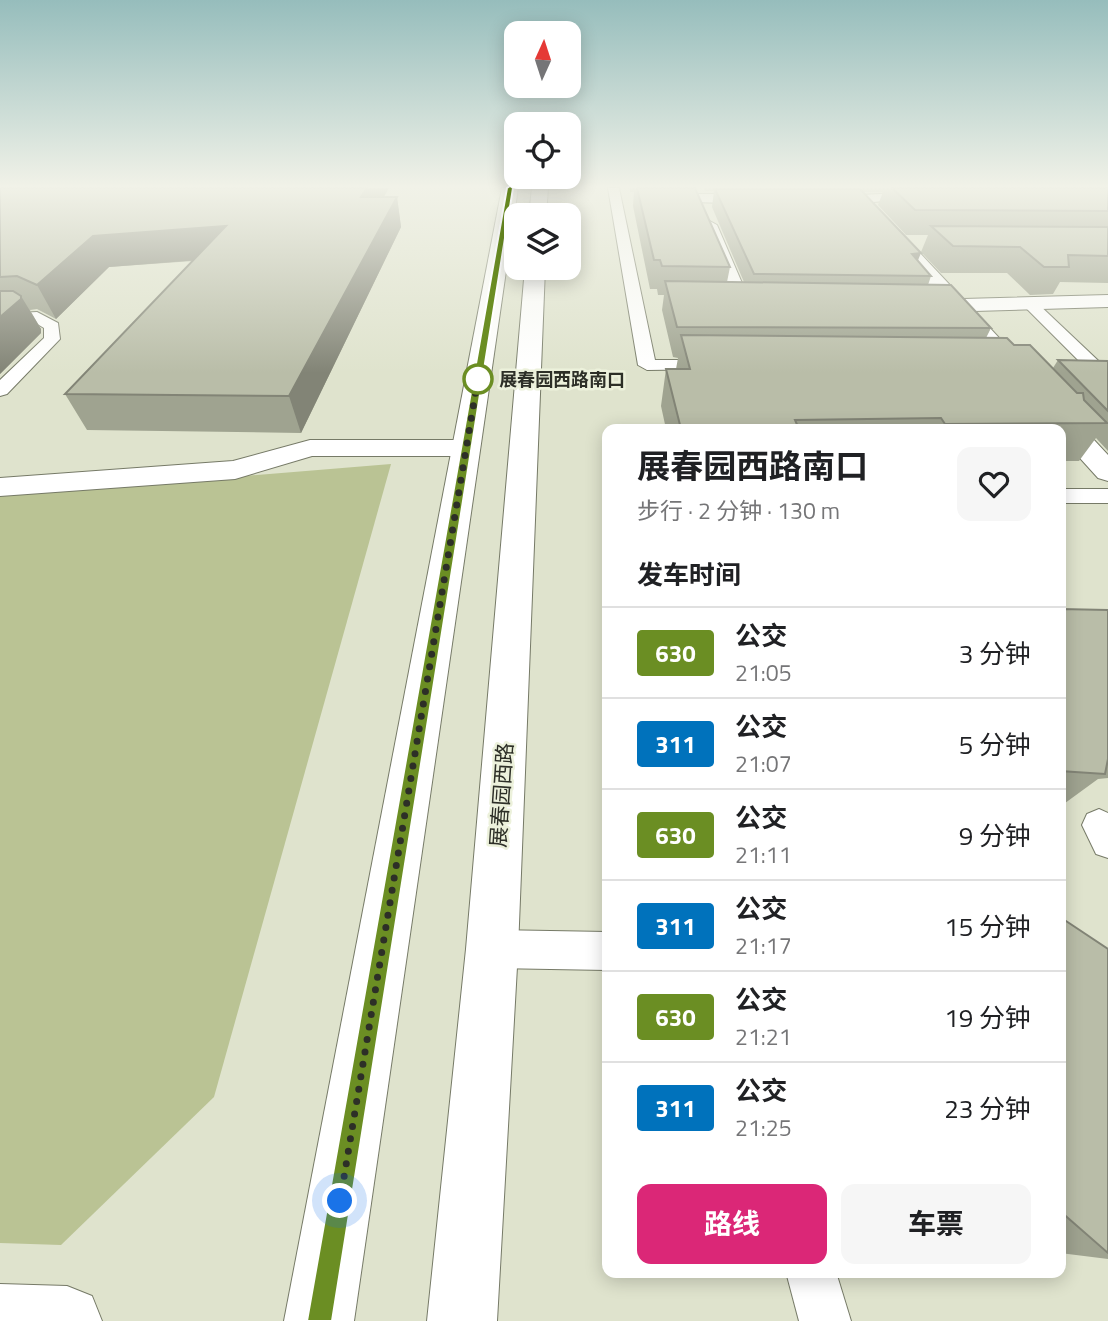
<!DOCTYPE html>
<html lang="zh">
<meta charset="utf-8">
<style>
:root{--surface:#fff;--page:#f6f6f6;--text:#202124;--muted:#757577;--line:#e0e0e0;--accent:#db2777}
body{margin:0;font-family:"Titillium Web","Noto Sans SC",sans-serif;background:var(--page);color:var(--text);height:100vh;display:flex;flex-direction:column;font-size:26px;white-space:nowrap}
*{box-sizing:border-box;margin:0}
p{font-size:23px;color:var(--muted)}
.icon{flex:none;width:38px;height:38px;fill:none;stroke:currentColor;stroke-width:2;stroke-linecap:round;stroke-linejoin:round}
.map{position:relative;flex:1;overflow:hidden}
.drawer{position:absolute;left:602px;top:424px;width:464px;height:854px;display:flex;flex-direction:column;background:var(--surface);border-radius:14px;box-shadow:0 4px 18px #0003}
.drawer>*{flex:none}
.badge{padding:0 14px;border-radius:5px;font-size:24px;line-height:46px}
.needle{width:46px;rotate:3deg}
.fabs{position:absolute;left:504px;top:21px;display:grid;gap:14px}
.fabs a{display:grid;place-items:center;width:77px;height:77px;border-radius:14px;background:var(--surface);box-shadow:0 4px 18px #0003;font-size:35px}
.you{position:absolute;width:35px;height:35px;margin:-18px;border:5px solid #fff;border-radius:50%;background:#1a73e8;box-shadow:0 0 0 10px #1a73e833}
.map>.badge{position:absolute;translate:-50% -50%;box-shadow:0 0 0 4px #fff}
h2{padding:0 35px;font-size:26px;line-height:63px}
.round{display:grid;place-items:center;flex:none;width:74px;height:74px;border-radius:14px;background:var(--page)}
.overview{display:flex;align-items:center;justify-content:space-between;height:119px;padding:0 35px}
h1{font-size:33px;font-weight:700;line-height:52px}
.cta{display:flex;gap:14px;margin-top:auto;padding:14px 35px}
.cta a{flex:1;height:80px;border-radius:14px;background:var(--accent);color:#fff;font-size:28px;font-weight:700;line-height:80px;text-align:center}
.cta a+a{background:var(--page);color:var(--text)}
ul{padding:0;list-style:none}
li{display:flex;align-items:center;gap:21px;height:91px;padding:0 35px;border-top:2px solid var(--line)}
li div{flex:1}
li b{display:block;font-size:26px}
li em{font-style:normal}
li .badge{min-width:77px;font-weight:700;text-align:center}
.map>svg:first-child{display:block}
</style>
<div class="map">
<svg width="1108" height="1321" viewBox="0 0 1108 1321">
<rect width="100%" height="100%" fill="#dfe3cd"/>
<!-- green -->
<polygon fill="#bac394" points="391,464 214,1097 61,1245 0,1243 0,496"/>
<g fill="none" stroke-linecap="round" stroke-linejoin="round">
<!-- service casing -->
<g stroke="#767a67" stroke-width="2">
<g id="service">
<polygon points="608,188 619,188 655,360 713,360 722,365 719,369 647,370 638,365"/>
<polygon points="920,192 926,196 924,198 860,203 854,199 860,195"/>
<polygon points="1029,298 1034,300 1108,370 1108,385 1102,384 1021,303 1024,300"/>
<polygon points="37,312 58,323 60,339 7,394 0,396 0,380 44,338 44,328 34,322 0,324 0,314"/>
<rect x="1060" y="489" width="48" height="14"/>
<polygon points="1099,809 1108,813 1108,858 1096,854 1082,825 1087,814"/>
<polygon points="492,930 607,932 607,970 492,968 479,962 473,949 479,936"/>
<polygon points="786,1272 836,1272 851,1321 799,1321"/>
</g>
</g>
<!-- minor casing -->
<g stroke="#767a67" stroke-width="2">
<g id="minor">
<polygon points="697,194 765,194 773,199 765,204 691,202 689,199"/>
<polygon points="708,220 717,225 748,297 778,299 781,304 778,309 732,308 699,225"/>
<polygon points="896,233 902,234 963,299 1108,295 1108,307 974,311 1108,455 1108,481 1098,478 1060,436 1060,429 1054,429 951,312 934,311 931,306 934,301 941,300 887,238"/>
<polygon points="310,440 466,440 476,442 480,448 476,454 466,456 312,456 235,479 0,496 0,478 233,461"/>
<polygon points="0,1284 67,1286 92,1296 102,1321 0,1321"/>
</g>
</g>
<!-- secondary casing -->
<g stroke="#767a67" stroke-width="2">
<g id="secondary">
<polygon points="502,188 518,188 354,1321 284,1321"/>
<polygon points="532,188 548,188 546,215 529,215"/>
<polygon points="525,268 545,268 518,949 497,1321 427,1321 466,949"/>
</g>
</g>
<!-- service -->
<use href="#service" fill="#fff" fill-rule="evenodd"/>
<!-- minor -->
<use href="#minor" fill="#fff" fill-rule="evenodd"/>
<!-- secondary -->
<use href="#secondary" fill="#fff" fill-rule="evenodd"/>
</g>
<!-- wall -->
<g fill="#9fa390">
<polygon points="0,188 397,197 401,227 301,433 87,430 65,394 193,261 109,267 56,319 37,309 30,310 41,329 41,333 0,374"/>
<polygon points="630,188 695,188 730,267 727,282 744,282 712,207 714,191 706,191 703,188 1108,188 1108,283 1060,282 1053,294 1030,295 1007,273 941,273 921,252 928,235 906,235 878,205 883,192 864,192 918,261 931,276 928,285 991,328 986,338 1014,345 1053,368 1058,360 1108,361 1108,451 1096,438 1079,461 1060,461 1060,429 666,429 661,406 666,369 676,369 678,358 673,357 662,310 664,295 658,295 657,289 650,289 633,206 634,192 630,192"/>
<polygon points="1060,609 1108,610 1108,778 1098,779 1061,806"/>
<polygon points="1060,917 1108,949 1108,1259 1060,1253"/>
</g>
<!-- shaded-wall -->
<g fill="#828476">
<polygon points="367,188 389,188 367,226 361,197"/>
<polygon points="397,197 401,227 301,433 289,396"/>
<polygon points="226,226 237,257 109,267 56,319 37,285 93,236"/>
<polygon points="921,253 913,272 912,254"/>
<polygon points="21,296 41,329 41,333 0,374 0,317"/>
</g>
<!-- building -->
<g fill="#b9bda8" stroke="#828476" stroke-width="2">
<polygon points="0,188 367,188 361,197 397,197 289,396 65,394 226,226 93,236 37,285 17,276 0,277"/>
<polygon points="637,188 695,188 730,267 662,266 660,260 654,260"/>
<polygon points="892,188 1108,188 1108,211 915,210"/>
<polygon points="715,189 860,189 921,253 912,254 931,276 754,274"/>
<polygon points="931,226 1108,227 1108,256 1068,255 1069,267 1044,267 1020,247 953,246"/>
<polygon points="665,281 951,285 991,328 677,327"/>
<polygon points="0,291 13,291 21,296 21,299 0,317"/>
<polygon points="681,335 1007,338 1014,345 1030,345 1077,393 1083,393 1084,400 1107,423 945,424 941,418 795,420 799,429 681,429 666,369 690,369"/>
<polygon points="1058,360 1108,361 1108,411"/>
<polygon points="1060,609 1108,610 1108,759 1105,774 1060,771"/>
<polygon points="1060,917 1108,949 1108,1253 1060,1211"/>
</g>
<!-- sky -->
<linearGradient id="sky" x2="0" y2="1"><stop stop-color="#96bdbc"/><stop offset="0.5" stop-color="#f1f2e8"/><stop offset="1" stop-color="#f1f2e8" stop-opacity="0"/></linearGradient>
<rect width="1108" height="373" fill="url(#sky)"/>
<!-- line -->
<polygon fill="#6b8e23" stroke="#fff" stroke-width="2" points="510,186 513,188 332,1321 307,1321 507,188"/>
<g fill="none" stroke-linecap="round" stroke-linejoin="round">
<!-- walk -->
<polyline stroke="#2d2f27" stroke-width="7" stroke-dasharray="0 12.6" points="340,1201 479,372 478,379"/>
</g>
<!-- markers -->
<circle fill="#fff" stroke="#6b8e23" stroke-width="3.5" cx="478" cy="379" r="14"/>
<g text-anchor="middle" dominant-baseline="central" stroke-width="5" stroke-linejoin="round" paint-order="stroke">
<!-- far-stop labels -->
<g font-size="18" font-weight="bold" fill="#2d2f27" stroke="#ecf1db" text-anchor="start">
<text x="499" y="379">展春园西路南口</text>
</g>
<!-- street labels -->
<g font-size="21" fill="#2d2f27" stroke="#ecf1db">
<text transform="translate(501 795) rotate(-86)">展春园西路</text>
</g>
</g>
</svg>
<div class="fabs">
<a><svg class="needle" viewBox="-14 -14 28 28"><path d="M0-13l5 13h-10z" fill="#e53935"/><path d="M0 13l5-13h-10z" fill="#757577"/></svg></a>
<a><svg class="icon" aria-label="locate" viewBox="0 0 24 24"><circle cx="12" cy="12" r="6"/><path d="M12 2v4M12 18v4M2 12h4M18 12h4"/></svg></a>
<a><svg class="icon" aria-label="layers" viewBox="0 0 24 24"><path d="M12 4l9 5-9 5-9-5zM3 14l9 5 9-5"/></svg></a>
</div>
<div class="you" style="left:340px;top:1201px"></div>
<section class="drawer">
<div class="overview"><div><h1>展春园西路南口</h1><p>步行 · 2 分钟 · 130 m</p></div><a class="round"><svg class="icon" aria-label="heart" viewBox="0 0 24 24"><path d="M12 20l-8-8c-3-5 5-10 8-4 3-6 11-1 8 4z"/></svg></a></div>
<h2>发车时间</h2>
<ul>
<li><span class="badge" style="background:#6b8e23;color:#fff">630</span><div><b>公交</b><p>21:05</p></div><em>3 分钟</em></li>
<li><span class="badge" style="background:#0072bc;color:#fff">311</span><div><b>公交</b><p>21:07</p></div><em>5 分钟</em></li>
<li><span class="badge" style="background:#6b8e23;color:#fff">630</span><div><b>公交</b><p>21:11</p></div><em>9 分钟</em></li>
<li><span class="badge" style="background:#0072bc;color:#fff">311</span><div><b>公交</b><p>21:17</p></div><em>15 分钟</em></li>
<li><span class="badge" style="background:#6b8e23;color:#fff">630</span><div><b>公交</b><p>21:21</p></div><em>19 分钟</em></li>
<li><span class="badge" style="background:#0072bc;color:#fff">311</span><div><b>公交</b><p>21:25</p></div><em>23 分钟</em></li>
</ul>
<div class="cta"><a>路线</a><a>车票</a></div>
</section>
</div>
